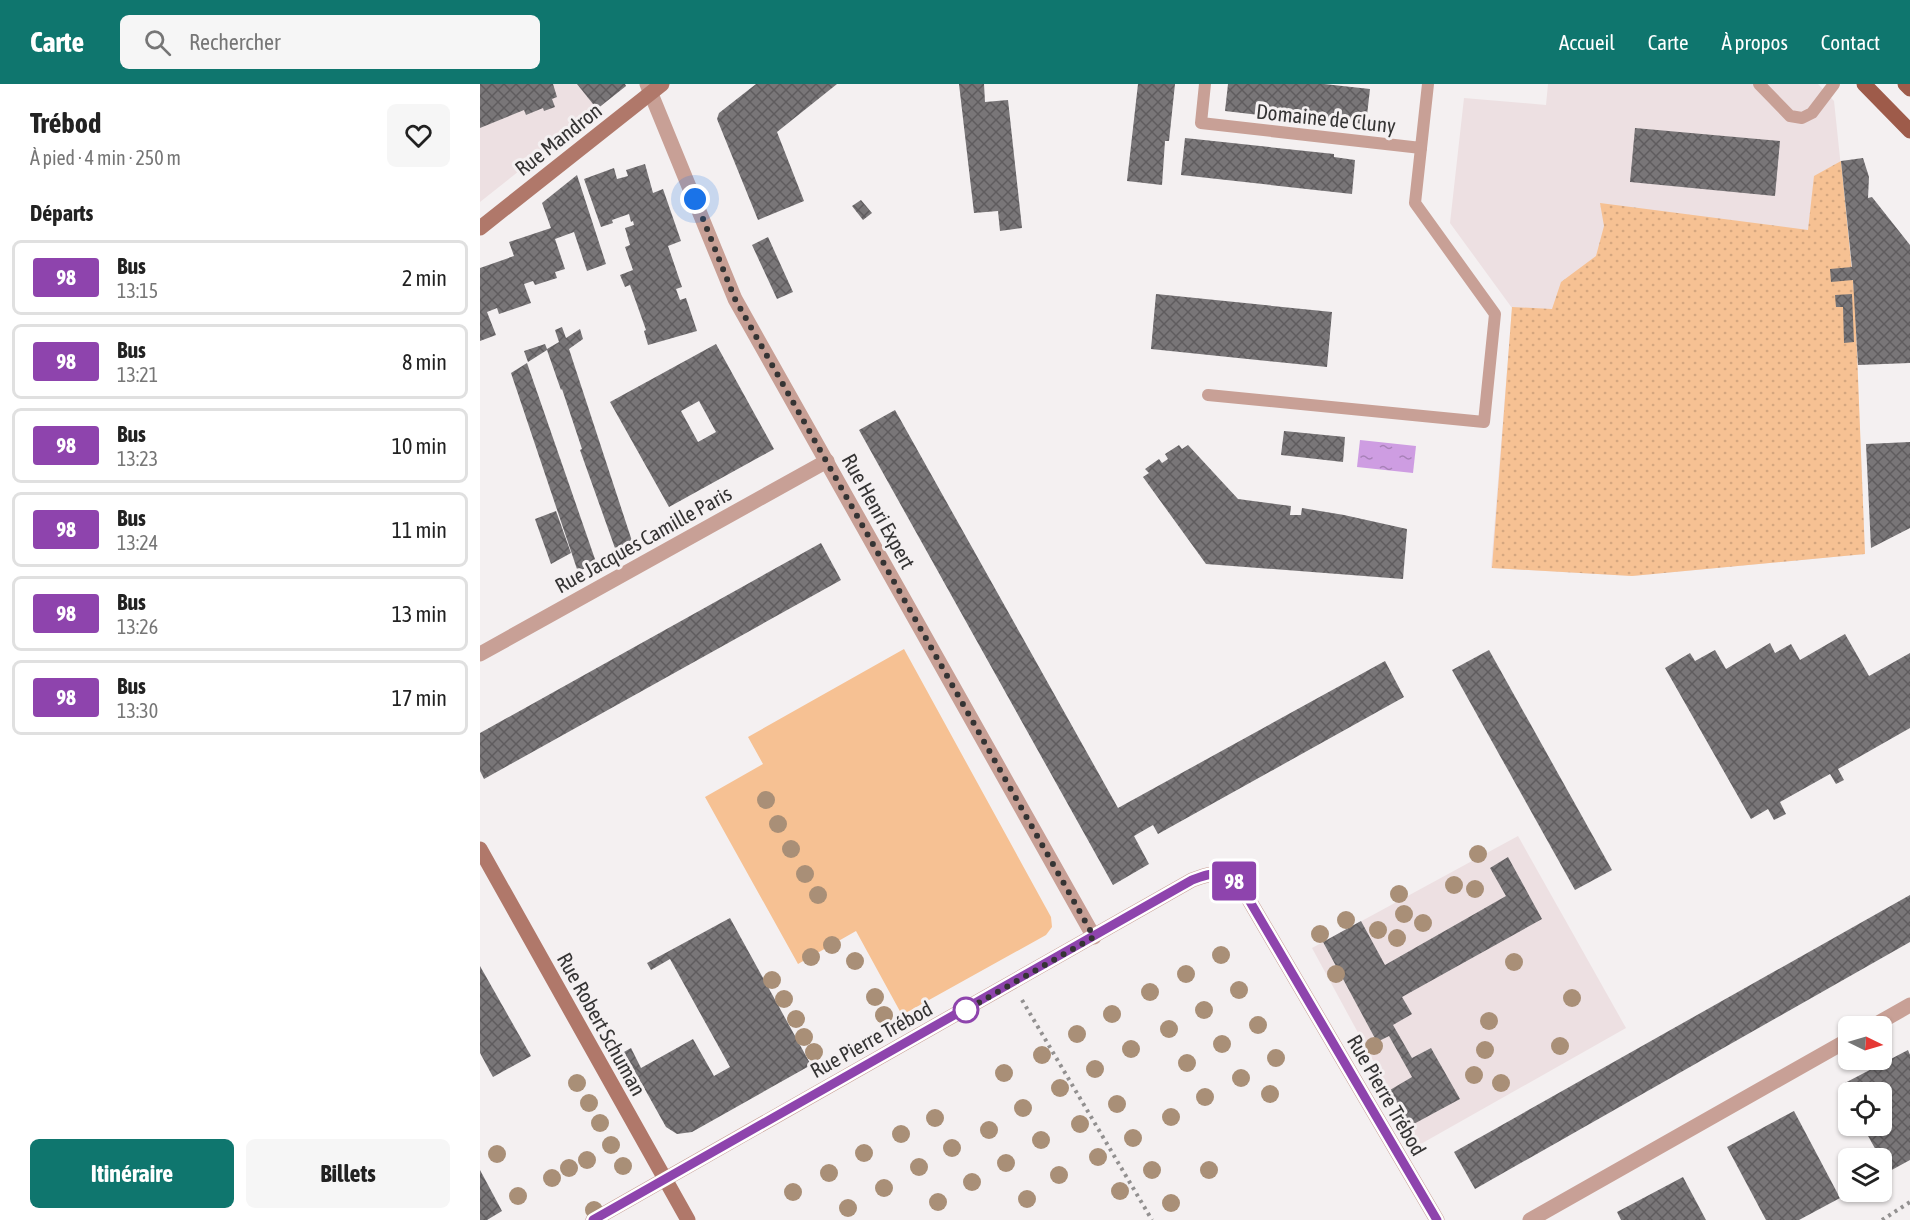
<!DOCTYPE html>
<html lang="fr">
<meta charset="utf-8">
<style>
:root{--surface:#fff;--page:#f6f6f6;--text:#222;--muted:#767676;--line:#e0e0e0;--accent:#0f766e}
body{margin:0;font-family:"Asap Condensed",sans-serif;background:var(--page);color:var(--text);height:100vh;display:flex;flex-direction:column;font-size:22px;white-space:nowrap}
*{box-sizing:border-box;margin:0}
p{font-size:20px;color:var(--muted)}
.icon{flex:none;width:33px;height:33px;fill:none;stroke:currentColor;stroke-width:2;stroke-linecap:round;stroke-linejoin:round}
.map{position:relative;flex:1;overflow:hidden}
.panel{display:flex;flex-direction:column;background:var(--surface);width:480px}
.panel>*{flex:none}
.badge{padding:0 12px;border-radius:4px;font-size:21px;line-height:39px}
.needle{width:39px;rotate:95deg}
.tools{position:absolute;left:1358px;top:932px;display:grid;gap:12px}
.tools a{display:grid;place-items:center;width:54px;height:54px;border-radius:9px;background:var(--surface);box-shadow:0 2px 4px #0004;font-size:30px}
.you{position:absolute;width:30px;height:30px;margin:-15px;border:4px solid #fff;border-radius:50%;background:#1a73e8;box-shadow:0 0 0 9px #1a73e833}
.map>.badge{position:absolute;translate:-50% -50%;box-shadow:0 0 0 3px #fff}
h2{padding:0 30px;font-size:22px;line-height:54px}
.round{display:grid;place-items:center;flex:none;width:63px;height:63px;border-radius:9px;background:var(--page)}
.head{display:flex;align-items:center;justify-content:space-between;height:102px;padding:0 30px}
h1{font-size:28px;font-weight:700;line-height:45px}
.action{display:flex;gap:12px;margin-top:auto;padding:12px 30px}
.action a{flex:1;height:69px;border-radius:9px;background:var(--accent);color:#fff;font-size:24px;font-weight:700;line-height:69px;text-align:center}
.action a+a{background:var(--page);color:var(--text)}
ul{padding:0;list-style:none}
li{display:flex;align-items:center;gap:18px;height:75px;margin:0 12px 9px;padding:0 18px;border:3px solid var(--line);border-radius:9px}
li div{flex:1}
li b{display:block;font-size:22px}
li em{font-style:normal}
li .badge{min-width:66px;font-weight:700;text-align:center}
header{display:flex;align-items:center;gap:36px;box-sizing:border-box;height:84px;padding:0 30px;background:var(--accent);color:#fff}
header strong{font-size:28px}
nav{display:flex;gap:33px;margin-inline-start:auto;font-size:21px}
.search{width:420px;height:54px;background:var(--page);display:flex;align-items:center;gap:15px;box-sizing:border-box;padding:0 21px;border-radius:9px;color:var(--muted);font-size:22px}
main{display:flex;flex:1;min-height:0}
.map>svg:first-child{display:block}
</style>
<header>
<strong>Carte</strong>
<div class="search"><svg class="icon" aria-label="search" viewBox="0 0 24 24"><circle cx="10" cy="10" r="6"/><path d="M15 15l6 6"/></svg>Rechercher</div>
<nav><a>Accueil</a><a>Carte</a><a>À propos</a><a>Contact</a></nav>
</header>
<main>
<section class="panel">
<div class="head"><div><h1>Trébod</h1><p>À pied · 4 min · 250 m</p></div><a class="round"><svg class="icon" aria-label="heart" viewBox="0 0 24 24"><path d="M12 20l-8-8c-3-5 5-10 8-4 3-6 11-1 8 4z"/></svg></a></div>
<h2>Départs</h2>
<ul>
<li><span class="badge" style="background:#8e44ad;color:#fff">98</span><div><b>Bus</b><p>13:15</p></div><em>2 min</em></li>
<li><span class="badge" style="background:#8e44ad;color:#fff">98</span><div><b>Bus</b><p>13:21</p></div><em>8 min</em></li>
<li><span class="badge" style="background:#8e44ad;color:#fff">98</span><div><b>Bus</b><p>13:23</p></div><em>10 min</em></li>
<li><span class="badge" style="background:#8e44ad;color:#fff">98</span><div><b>Bus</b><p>13:24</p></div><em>11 min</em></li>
<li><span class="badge" style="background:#8e44ad;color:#fff">98</span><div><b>Bus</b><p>13:26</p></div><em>13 min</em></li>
<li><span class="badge" style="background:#8e44ad;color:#fff">98</span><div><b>Bus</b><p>13:30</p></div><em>17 min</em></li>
</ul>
<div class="action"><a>Itinéraire</a><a>Billets</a></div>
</section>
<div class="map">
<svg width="1430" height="1136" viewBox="0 0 1430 1136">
<defs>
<pattern id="park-dots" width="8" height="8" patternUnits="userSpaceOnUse" patternTransform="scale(1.5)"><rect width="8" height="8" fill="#f6c193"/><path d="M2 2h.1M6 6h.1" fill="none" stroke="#d4a67f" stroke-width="1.8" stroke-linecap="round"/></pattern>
<pattern id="water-ripples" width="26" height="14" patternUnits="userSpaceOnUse" patternTransform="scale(1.5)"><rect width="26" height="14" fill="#ce9de2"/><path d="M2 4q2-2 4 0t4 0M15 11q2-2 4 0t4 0" fill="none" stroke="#a881b8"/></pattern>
<pattern id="building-cross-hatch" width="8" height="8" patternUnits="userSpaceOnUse" patternTransform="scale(1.5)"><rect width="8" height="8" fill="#797678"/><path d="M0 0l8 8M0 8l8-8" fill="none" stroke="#5f5c5e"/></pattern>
</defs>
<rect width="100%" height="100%" fill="#f4f0f1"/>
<!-- built -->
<g fill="#ede0e2">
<polygon points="0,0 145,0 146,2 0,118"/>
<polygon points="1068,0 1338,0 1354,17 1374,207 1385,470 1152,492 1011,484 1032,224 970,139 984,14 1066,21"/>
<polygon points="1038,752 1146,944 939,1061 832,864"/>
</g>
<!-- grass -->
<polygon fill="#f6c193" points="424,565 571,833 572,843 566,851 422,931 376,847 318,880 225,713 283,680 268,653"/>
<!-- park -->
<polygon fill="url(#park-dots)" points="1361,77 1375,218 1385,470 1152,492 1012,484 1032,223 1072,225 1081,198 1116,172 1124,142 1120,119 1328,146 1334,92"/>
<!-- water -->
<polygon fill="url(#water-ripples)" points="880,356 936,362 933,389 877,383"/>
<!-- building -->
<g fill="url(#building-cross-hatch)" fill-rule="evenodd">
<polygon points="0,0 73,0 77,13 72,15 75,23 64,27 63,24 46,31 44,26 0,44"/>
<polygon points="97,0 145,0 146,2 117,25"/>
<polygon points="276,0 357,0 297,48 324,117 278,136 237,35 239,29"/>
<polygon points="479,0 504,0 505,18 528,16 542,144 520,147 518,127 494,129"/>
<polygon points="658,0 695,0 689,57 685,57 682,101 647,97"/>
<polygon points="748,0 844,0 890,5 886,40 864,38 864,41 745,27"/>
<polygon points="1155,44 1300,57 1295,112 1150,98"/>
<polygon points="705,54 854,70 854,73 875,76 872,110 701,91"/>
<polygon points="1383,74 1389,93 1388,114 1392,113 1430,161 1430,279 1378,281 1373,196 1351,198 1350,185 1372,183 1361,77"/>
<polygon points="165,80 173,109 183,105 201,157 188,162 202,203 196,205 200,216 206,214 217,247 168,261 164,247 166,246 150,201 145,203 140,191 153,186 145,163 150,161 145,144 154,141 153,137 151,138 149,130 132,136 133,139 121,143 104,95 134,84 137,95 148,92 146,86"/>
<polygon points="97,91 126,180 107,187 94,148 75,155 85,185 75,188 77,194 55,201 53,197 44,200 51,219 19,230 17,224 7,228 16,251 0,257 0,184 34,172 29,158 71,144 62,119"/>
<polygon points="381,116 392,129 383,136 372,122"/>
<polygon points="288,153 313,208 297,215 272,161"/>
<polygon points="676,210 852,228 847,283 671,265"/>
<polygon points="1372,210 1374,258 1364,259 1363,223 1356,223 1355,211"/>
<polygon points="82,243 86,254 100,245 103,255 89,265 152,457 136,467 100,366 102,365 82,305 81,306 67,266 48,278 44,267 65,260 67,265 79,258 75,246"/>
<path d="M 236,260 L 294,365 L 189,423 L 130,318 ZM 219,317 L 236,348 L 218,358 L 201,327 Z"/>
<polygon points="47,279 116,478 98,488 31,289"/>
<polygon points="415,326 638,724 905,577 924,613 678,750 673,741 654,752 669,780 633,801 379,346"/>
<polygon points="804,347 865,353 863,378 801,371"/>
<polygon points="1430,358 1430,444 1391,464 1386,360"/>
<polygon points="699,361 702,365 708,361 758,415 811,422 810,431 821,431 822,424 864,431 927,445 923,495 726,480 663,393 669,389 665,385 679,375 682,379 688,375 685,370"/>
<polygon points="76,427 91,469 71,480 55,435"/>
<polygon points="341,459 361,496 4,695 0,687 0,649"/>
<polygon points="1365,550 1389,592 1430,569 1430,644 1358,685 1364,696 1356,700 1350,690 1300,718 1306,730 1294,736 1288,725 1271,735 1185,584 1210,569 1215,577 1235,566 1246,585 1290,559 1295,569 1311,560 1320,576"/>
<polygon points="1009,566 1132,786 1095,806 972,586"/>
<polygon points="1028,773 1062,835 922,913 932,930 913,941 932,974 951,964 980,1015 930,1042 910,1006 932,993 909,952 897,958 843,858 881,837 905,881 1026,812 1010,784"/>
<polygon points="1430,811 1430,858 995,1105 974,1068"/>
<polygon points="250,834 331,981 212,1048 197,1050 186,1043 144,968 151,964 161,984 213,955 234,992 250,983 190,875 171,886 167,879"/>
<polygon points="0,882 51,972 13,993 0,969"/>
<polygon points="1428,966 1430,971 1430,1076 1408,1088 1382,1041 1401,1041 1401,1008 1368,1008 1368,1014 1361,1001"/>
<polygon points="1314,1027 1360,1114 1319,1136 1286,1136 1247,1063"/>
<polygon points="0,1086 22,1127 7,1136 0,1136"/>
<polygon points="1203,1093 1226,1136 1141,1136 1137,1128"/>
</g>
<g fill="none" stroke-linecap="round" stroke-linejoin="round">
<!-- path -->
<g stroke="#929090" stroke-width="4" stroke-dasharray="3 4.5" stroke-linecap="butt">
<polyline points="542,916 672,1136"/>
<polyline points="1402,1136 1430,1118"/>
</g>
<!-- lane -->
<g stroke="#c8a096" stroke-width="12">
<polyline points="725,0 721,39 941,64 948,0"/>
<polyline points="1279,0 1310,32 1322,34 1332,29 1354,0"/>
<polyline points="728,311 1004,338 1015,230 935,119 941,64"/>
</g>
<!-- street -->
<g stroke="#c8a096" stroke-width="15">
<polyline points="167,0 255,215 614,853"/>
<polyline points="0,570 347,377"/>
<polyline points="1393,942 1430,921"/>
<path d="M 113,1136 L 712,796 C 736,787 742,786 762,804 L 957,1136"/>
<polyline points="1050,1136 1368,956"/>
</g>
<!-- secondary -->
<g stroke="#b0786a" stroke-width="15">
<polyline points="0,144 182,0"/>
<polyline points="0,765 208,1136"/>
</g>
<!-- primary -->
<g stroke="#9e5b4a" stroke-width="15">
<polyline points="1384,0 1430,47"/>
<polyline points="1425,0 1430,5"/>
</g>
</g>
<!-- trees -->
<g fill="#a98f77">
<circle cx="286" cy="716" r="9"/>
<circle cx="298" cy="740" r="9"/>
<circle cx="311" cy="765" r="9"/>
<circle cx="998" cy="770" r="9"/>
<circle cx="325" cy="790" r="9"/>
<circle cx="974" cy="801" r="9"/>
<circle cx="995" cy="805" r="9"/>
<circle cx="919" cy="810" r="9"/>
<circle cx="338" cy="811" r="9"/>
<circle cx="924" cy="830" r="9"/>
<circle cx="866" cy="836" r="9"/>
<circle cx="943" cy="839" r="9"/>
<circle cx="898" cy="846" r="9"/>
<circle cx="840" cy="850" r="9"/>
<circle cx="917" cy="854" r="9"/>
<circle cx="352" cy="861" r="9"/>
<circle cx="741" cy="871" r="9"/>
<circle cx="331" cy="873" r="9"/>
<circle cx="375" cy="877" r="9"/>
<circle cx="1034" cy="878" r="9"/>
<circle cx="706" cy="890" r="9"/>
<circle cx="856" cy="890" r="9"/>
<circle cx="292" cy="896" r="9"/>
<circle cx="759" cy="906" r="9"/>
<circle cx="670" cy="908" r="9"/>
<circle cx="395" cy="913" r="9"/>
<circle cx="1092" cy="914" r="9"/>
<circle cx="304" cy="915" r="9"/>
<circle cx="724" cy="926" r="9"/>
<circle cx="632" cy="930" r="9"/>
<circle cx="404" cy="931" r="9"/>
<circle cx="316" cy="935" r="9"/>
<circle cx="1009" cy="937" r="9"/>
<circle cx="778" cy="941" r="9"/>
<circle cx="689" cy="945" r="9"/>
<circle cx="597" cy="950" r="9"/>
<circle cx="324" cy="953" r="9"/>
<circle cx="742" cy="960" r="9"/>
<circle cx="894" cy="962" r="9"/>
<circle cx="1080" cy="962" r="9"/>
<circle cx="651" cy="965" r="9"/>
<circle cx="1005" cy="966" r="9"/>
<circle cx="334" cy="968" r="9"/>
<circle cx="562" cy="971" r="9"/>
<circle cx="796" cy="974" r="9"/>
<circle cx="707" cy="979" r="9"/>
<circle cx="615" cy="985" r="9"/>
<circle cx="524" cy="989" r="9"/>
<circle cx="994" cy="991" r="9"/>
<circle cx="761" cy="994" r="9"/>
<circle cx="97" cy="999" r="9"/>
<circle cx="1021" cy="999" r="9"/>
<circle cx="580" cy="1004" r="9"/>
<circle cx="790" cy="1010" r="9"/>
<circle cx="725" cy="1013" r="9"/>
<circle cx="109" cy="1019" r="9"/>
<circle cx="637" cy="1020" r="9"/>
<circle cx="543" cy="1024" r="9"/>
<circle cx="691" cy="1033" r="9"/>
<circle cx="455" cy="1034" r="9"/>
<circle cx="120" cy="1039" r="9"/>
<circle cx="600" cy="1040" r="9"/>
<circle cx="509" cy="1046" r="9"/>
<circle cx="421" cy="1050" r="9"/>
<circle cx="653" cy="1054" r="9"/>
<circle cx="561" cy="1056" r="9"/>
<circle cx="131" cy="1061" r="9"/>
<circle cx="472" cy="1064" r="9"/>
<circle cx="384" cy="1069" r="9"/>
<circle cx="17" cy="1070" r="9"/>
<circle cx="618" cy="1073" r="9"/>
<circle cx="107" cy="1076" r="9"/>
<circle cx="526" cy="1079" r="9"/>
<circle cx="143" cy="1082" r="9"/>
<circle cx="439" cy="1083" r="9"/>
<circle cx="89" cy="1084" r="9"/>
<circle cx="672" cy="1086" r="9"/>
<circle cx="729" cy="1086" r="9"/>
<circle cx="349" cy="1089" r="9"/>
<circle cx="579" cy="1091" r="9"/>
<circle cx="72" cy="1094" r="9"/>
<circle cx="492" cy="1098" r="9"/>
<circle cx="404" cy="1104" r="9"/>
<circle cx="640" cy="1107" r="9"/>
<circle cx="313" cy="1108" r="9"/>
<circle cx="38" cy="1112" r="9"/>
<circle cx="547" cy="1115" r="9"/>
<circle cx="458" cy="1118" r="9"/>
<circle cx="691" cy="1119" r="9"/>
<circle cx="368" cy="1124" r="9"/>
<circle cx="114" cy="1126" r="9"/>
</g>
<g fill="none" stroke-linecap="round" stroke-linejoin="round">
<!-- line casing -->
<g stroke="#fff" stroke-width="14">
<path id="line" d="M 113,1136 L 712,796 C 736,787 742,786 762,804 L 957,1136"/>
</g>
<!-- line -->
<use href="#line" stroke="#8e44ad" stroke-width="9"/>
<!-- walk -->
<polyline stroke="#353434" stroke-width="6" stroke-dasharray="0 10.8" points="215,115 255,215 614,853 486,926"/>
</g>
<!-- markers -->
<circle fill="#fff" stroke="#8e44ad" stroke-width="3" cx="486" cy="926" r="12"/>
<g text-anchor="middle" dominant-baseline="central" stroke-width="6" stroke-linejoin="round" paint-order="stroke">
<!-- street labels -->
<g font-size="21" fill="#353434" stroke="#f4f0f1">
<text transform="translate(846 34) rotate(6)">Domaine de Cluny</text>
<text transform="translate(78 55) rotate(-38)">Rue Mandron</text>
<text transform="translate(399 427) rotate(61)">Rue Henri Expert</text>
<text transform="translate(163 455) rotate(-29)">Rue Jacques Camille Paris</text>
<text transform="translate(122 940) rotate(61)">Rue Robert Schuman</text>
<text transform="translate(391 955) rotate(-29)">Rue Pierre Trébod</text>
<text transform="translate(907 1011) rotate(60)">Rue Pierre Trébod</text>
</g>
</g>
</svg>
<div class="tools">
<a><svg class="needle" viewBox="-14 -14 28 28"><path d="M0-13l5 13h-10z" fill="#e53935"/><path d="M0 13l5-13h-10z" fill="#767676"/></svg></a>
<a><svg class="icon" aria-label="locate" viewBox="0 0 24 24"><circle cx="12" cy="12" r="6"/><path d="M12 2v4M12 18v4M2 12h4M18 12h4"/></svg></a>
<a><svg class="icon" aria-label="layers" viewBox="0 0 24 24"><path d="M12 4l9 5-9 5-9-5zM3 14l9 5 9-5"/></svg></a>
</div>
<div class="you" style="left:215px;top:115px"></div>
<b class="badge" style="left:754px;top:797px;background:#8e44ad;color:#fff">98</b>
</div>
</main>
